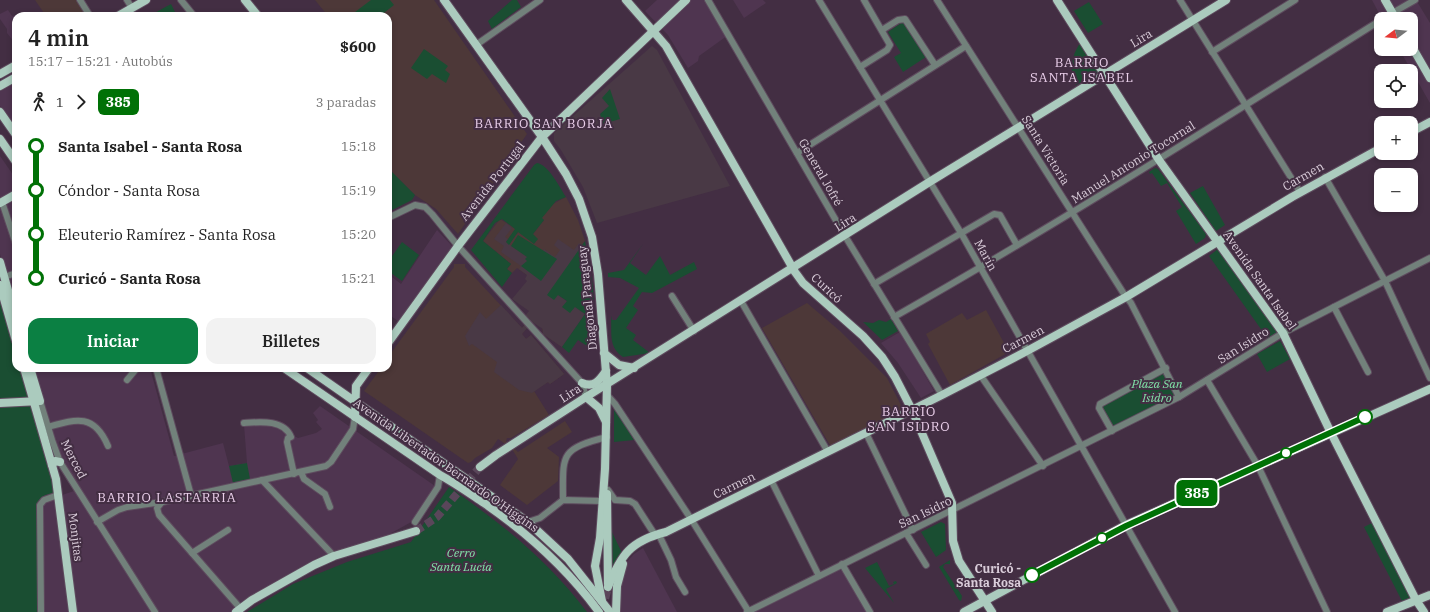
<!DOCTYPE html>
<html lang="es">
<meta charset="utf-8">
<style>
:root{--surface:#fff;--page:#f2f2f2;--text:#222;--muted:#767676;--accent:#0b8043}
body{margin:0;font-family:"IBM Plex Serif",serif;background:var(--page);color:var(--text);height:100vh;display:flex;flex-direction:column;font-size:15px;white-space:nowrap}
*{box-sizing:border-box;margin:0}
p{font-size:13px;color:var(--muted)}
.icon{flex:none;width:22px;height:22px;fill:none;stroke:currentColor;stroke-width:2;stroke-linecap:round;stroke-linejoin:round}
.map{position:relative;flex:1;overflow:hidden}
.side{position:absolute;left:12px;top:12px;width:380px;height:360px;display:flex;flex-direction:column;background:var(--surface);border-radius:12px;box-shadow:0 2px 6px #0003}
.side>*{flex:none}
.badge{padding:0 8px;border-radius:6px;font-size:14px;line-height:26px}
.needle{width:26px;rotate:254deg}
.fabs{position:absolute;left:1374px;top:12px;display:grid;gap:8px}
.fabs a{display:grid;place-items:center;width:44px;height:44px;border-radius:8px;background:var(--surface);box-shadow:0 2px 6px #0003;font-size:20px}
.map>.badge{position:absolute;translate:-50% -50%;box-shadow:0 0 0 2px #fff}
.legs{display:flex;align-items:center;gap:6px;height:44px;padding:0 16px;font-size:13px}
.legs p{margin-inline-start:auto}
.summary{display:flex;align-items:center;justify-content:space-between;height:68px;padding:0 16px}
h1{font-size:22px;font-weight:600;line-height:30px}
.button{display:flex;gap:8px;margin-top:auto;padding:8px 16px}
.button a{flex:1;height:46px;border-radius:12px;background:var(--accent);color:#fff;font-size:16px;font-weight:600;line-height:46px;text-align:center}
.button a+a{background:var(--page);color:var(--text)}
ul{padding:0 16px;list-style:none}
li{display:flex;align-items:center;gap:14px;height:44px;font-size:15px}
li i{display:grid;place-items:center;width:6px;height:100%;margin:0 5px;background:currentColor}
li i::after{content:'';width:10px;height:10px;margin:-5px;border:3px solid;border-radius:50%;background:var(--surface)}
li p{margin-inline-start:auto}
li:first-child i{background:linear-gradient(#0000 50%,currentColor 0)}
li:last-child i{background:linear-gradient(currentColor 50%,#0000 0)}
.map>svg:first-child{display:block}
</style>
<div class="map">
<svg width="1430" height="612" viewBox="0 0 1430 612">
<rect width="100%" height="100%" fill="#432e43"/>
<!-- built -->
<g fill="#4f3550">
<polygon points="657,0 712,0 731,33 699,56 698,61 688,68 668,35 645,11"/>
<polygon points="733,0 763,0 766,3 744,18"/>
<polygon points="1372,0 1416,0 1430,23 1430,103 1399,49 1411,49 1411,19 1382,19"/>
<polygon points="8,10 12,16 16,15 17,16 16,50 14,42 7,33 7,29 0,19 0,14"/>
<polygon points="16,80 16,129 0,106 0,89"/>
<polygon points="0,156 16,179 16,310 0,254"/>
<polygon points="437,230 452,246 398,321 388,314 388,274 401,284"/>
<polygon points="900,332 934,391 921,398 898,363 881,343"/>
<polygon points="32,368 150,368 174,456 223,443 229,466 247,463 244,425 272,424 298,438 316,433 322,429 316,422 318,420 313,413 320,406 435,486 413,521 377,541 317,558 244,600 231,612 43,612 43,503 56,497 80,489 56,446"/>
<polygon points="643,548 677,612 618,612 618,586 623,566 634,554"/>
<polygon points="842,566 868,612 755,612 755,611"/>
</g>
<!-- education -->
<g fill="#4d3838">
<polygon points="35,0 77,0 88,16 46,16"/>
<polygon points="315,0 434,0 527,134 458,234 436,209 415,195 388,168 388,16 328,16"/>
<polygon points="566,197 578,220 585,241 547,295 562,347 543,334 541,318 537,316 522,334 526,339 531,335 564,374 550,384 548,382 534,391 549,415 511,438 507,438 506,441 518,452 565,421 572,432 547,448 559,457 558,481 527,505 500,485 518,459 512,449 501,441 498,439 492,448 475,458 471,462 468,463 364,391 381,368 388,368 388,357 454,267 454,264 465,264 465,267 522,328 534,313 537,282 517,268 512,273 507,269 511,264 483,241 500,219 516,229 506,242 509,244 518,232 533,234 544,220 541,218 553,204"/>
<polygon points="807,303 840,331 887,378 903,409 831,447 762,328"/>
<polygon points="986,310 1009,352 950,385 928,344 930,342 926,334 962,313 967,320"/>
</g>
<!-- medical -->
<g fill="#493945">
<polygon points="652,46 657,50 730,186 597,223 583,187 561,150 554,141 554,133"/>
<polygon points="506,223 512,228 505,237 508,239 506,242 533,261 529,271 544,249 555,257 560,250 554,245 558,239 574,250 579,243 582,246 575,257 558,295 585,314 562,347 543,334 543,329 532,322 522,334 526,339 531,335 564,374 550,384 548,382 532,393 519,390 494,372 497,362 472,344 469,346 465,336 480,312 486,319 501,305 522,328 530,319 525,316 529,311 512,299 527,281 525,279 527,275 519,269 521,266 501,252 504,246 494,239"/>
</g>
<!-- green -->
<g fill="#1a4e32">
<polygon points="371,0 390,0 394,5 380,16 358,16 355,12"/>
<polygon points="512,0 517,0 521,7 492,29 488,21"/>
<polygon points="1089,2 1103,24 1088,33 1074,11"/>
<polygon points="171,4 177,16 149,16"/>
<polygon points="904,21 926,57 903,72 894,57 901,53 888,32"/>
<path d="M 1080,43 L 1098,72 L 1076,85 C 1069,70 1071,57 1080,43 Z"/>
<polygon points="424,49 448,66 445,70 450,74 446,83 432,74 427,79 411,68"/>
<polygon points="610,89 620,119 603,124 600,114 609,106 602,98"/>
<path d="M 537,163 C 548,164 560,188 566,197 L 556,201 L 542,218 L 544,220 L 533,234 L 538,239 L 534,244 L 518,232 L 509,245 L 506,242 L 515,229 L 502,219 L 495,223 L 483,241 L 511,264 L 507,269 L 512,273 L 502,287 L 471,250 L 534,165 Z"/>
<polygon points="388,168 415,195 412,200 388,212"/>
<polygon points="1155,168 1158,169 1206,234 1205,238 1196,244 1176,211 1182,207 1167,183 1161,186 1152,173 1150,174 1149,172"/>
<polygon points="1203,186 1225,225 1216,231 1190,193"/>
<polygon points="518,235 557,259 541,281 521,266 527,261 525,259 527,257 511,246"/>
<polygon points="585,241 593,287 595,348 593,350 578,340 569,353 562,347 585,314 575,307 570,313 562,307 567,301 558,295 554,300 547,295"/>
<polygon points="402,242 419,255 402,281 388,271 388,262"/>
<path d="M 643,244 L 630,263 L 646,275 L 660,256 L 670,275 L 694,262 L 697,269 L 652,293 L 642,292 L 633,306 L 638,310 L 626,328 L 636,335 L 633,340 L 650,353 L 623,357 C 608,347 612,333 611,316 L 612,320 L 616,320 L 639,288 L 620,278 L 608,277 L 608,273 L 624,270 Z"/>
<polygon points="1218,249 1278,332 1268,339 1209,256"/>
<polygon points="0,298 16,354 16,368 20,368 55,493 45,495 37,506 40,612 0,612"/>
<polygon points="891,319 898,331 882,340 863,322 873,323 879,320 886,322"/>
<polygon points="1280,341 1290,359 1267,372 1257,354"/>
<polygon points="1163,372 1175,395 1112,428 1101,407"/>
<polygon points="614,405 634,440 614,442"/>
<polygon points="247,463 250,479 233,483 229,466"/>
<path d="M 449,487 C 502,524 547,559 587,612 L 247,612 L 293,584 L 310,577 L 347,562 L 411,542 Z"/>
<polygon points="941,522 945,524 946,550 936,557 921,532"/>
<polygon points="1372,523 1411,597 1402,601 1364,527"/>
<polygon points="611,530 622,553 612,572"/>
<polygon points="950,560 950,564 945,564 943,567 962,596 961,601 959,600 939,567"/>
<polygon points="877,562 889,586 894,584 893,582 896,581 897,583 886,589 894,603 865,568"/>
</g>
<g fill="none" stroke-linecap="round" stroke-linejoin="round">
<!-- major-tunnel -->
<g stroke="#5a465a" stroke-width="8" stroke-dasharray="8 4" stroke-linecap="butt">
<polyline points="416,531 437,517 480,467"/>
<polyline points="602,610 608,588"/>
</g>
<!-- minor casing -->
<g stroke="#5e4b5e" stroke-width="8">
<g id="minor">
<polyline points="80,0 90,16"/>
<polyline points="127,0 132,8"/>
<polyline points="181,0 194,16"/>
<polyline points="708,0 845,236 942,395"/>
<polyline points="819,0 961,233 1175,612"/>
<polyline points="937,0 1124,294 1131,303 1179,397"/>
<polyline points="1180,0 1300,192"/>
<polyline points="1382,19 1415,0"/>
<polyline points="882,30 898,20 905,19 935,65"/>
<polyline points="476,45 540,0"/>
<polyline points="1212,52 1295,0"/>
<polyline points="860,67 887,50 890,45 864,0"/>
<polyline points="797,153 966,46"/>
<polyline points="1325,177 1385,281 1430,378"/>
<polyline points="2,202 16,244"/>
<polyline points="388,218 415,205 425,207 432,214 458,246 582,383 586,397"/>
<polyline points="4,277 16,273"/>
<polyline points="874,284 994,214 1000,215 1017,245"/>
<polyline points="672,296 694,331"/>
<polyline points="741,301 828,452"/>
<polyline points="1334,307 1368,372"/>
<path d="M 894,317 C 1060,223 1220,121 1381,20"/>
<polyline points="156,368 191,495"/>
<polyline points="981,376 1043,466"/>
<polyline points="127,380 137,368"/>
<polyline points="1207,380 1258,466 1327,612"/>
<polyline points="607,395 615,404 691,519 749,612"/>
<polyline points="40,401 52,440 60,462 155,612"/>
<path d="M 244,423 C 259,422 284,419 291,437 L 288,438 L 287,442 L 294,474"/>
<path d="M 48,427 C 76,419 94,413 108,446"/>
<polyline points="1112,431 1099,408 1100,404 1166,368"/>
<polyline points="866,433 913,530"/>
<polyline points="301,472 304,479 325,494 330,507"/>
<polyline points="262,480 334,556"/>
<polyline points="771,480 819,576"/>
<polyline points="608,490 615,500 630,501 635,504 655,535"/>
<path d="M 563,500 C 563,455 559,449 607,437"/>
<polyline points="162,502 157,508 159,515 240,608"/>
<polyline points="97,522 118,510 127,507 162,502 326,466 331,462 353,429 355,417"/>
<polyline points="415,522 438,487 440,475"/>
<polyline points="528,522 540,518 563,500 602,501"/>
<polyline points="906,533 926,565"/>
<polyline points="660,537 671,560 676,577 685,592"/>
<polyline points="192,553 228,530"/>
<polyline points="842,564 870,612"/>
<polyline points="41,612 40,505 44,500 58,495"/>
<polyline points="747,612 1179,397 1283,333 1430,258"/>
</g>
</g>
<!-- major casing -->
<g stroke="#5e4b5e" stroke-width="10">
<g id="major">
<polyline points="245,0 258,16"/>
<polyline points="444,0 542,137 566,174 579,199 592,237 598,274 607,385 605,469 600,538 595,566 602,601"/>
<polyline points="626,0 666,46 795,272 803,283 863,336 882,357 895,377 912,410 952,503 953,541 959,561 992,612"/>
<polyline points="1057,0 1159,160 1283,333 1331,433 1416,600 1424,612"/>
<polyline points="1385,0 1396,19"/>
<polyline points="118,16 146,0"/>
<polyline points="1411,45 1430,78"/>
<polyline points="0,74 16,65"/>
<polyline points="0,86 16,77"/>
<polyline points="0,112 16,135"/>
<polyline points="1411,132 1430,122"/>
<polyline points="0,139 16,162"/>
<polyline points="0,203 16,194"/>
<polyline points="0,262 16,318"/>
<polyline points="0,285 16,341"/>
<polyline points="388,343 458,246 542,137 686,0"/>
<polyline points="604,353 619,365 634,368"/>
<polyline points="24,368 56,479 73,612"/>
<path d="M 284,368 L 440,475 C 455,483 469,493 484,503 C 529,534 567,568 599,612"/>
<polyline points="307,368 528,522 568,559 610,612"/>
<path d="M 582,383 C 594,388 599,381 606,371"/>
<polyline points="586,397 599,408 606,422"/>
<polyline points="0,403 40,401 30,368"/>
<polyline points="355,417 356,386 369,368"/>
<polyline points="52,465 55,461 60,462"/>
<polyline points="480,467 496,455 586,397 931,181 1226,0"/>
<polyline points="607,494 608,584"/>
<path d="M 608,587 C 621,555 630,541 666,532 L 942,395 L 1027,351 L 1126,297 L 1292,197 L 1381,148"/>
<polyline points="236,612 252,600 314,565 334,556 416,531"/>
<polyline points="616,612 617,586 623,564"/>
<polyline points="964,612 1126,525 1430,389"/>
<polyline points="1387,612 1430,595"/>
</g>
</g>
<!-- minor -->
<use href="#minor" stroke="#72817b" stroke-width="6"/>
<!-- major -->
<use href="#major" stroke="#abcbbe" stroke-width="8"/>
</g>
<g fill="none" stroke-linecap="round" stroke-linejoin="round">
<!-- line-1 casing -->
<g stroke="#fff" stroke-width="9">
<polyline id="line-1" points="1032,575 1126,526 1365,417"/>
</g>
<!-- line-1 -->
<use href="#line-1" stroke="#007106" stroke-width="6"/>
</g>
<!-- markers -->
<g fill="#fff" stroke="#007106" stroke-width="2">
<circle cx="1365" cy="417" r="7"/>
<circle cx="1286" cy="453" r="5"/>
<circle cx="1102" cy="538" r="5"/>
<circle cx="1032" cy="575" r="7"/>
</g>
<g text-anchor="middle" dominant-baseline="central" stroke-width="4" stroke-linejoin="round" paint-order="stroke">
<!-- street labels -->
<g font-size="12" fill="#dacdda" stroke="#432e43">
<text transform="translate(1141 38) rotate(-31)">Lira</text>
<text transform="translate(1046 150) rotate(58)">Santa Victoria</text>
<text transform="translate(1133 162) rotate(-32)">Manuel Antonio Tocornal</text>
<text transform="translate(821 172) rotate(60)">General Jofré</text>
<text transform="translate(1303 176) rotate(-30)">Carmen</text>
<text transform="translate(492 181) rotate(-52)">Avenida Portugal</text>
<text transform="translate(845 222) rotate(-32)">Lira</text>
<text transform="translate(986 255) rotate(61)">Marín</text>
<text transform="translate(1260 280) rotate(55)">Avenida Santa Isabel</text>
<text transform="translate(827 288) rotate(43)">Curicó</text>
<text transform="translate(587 298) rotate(-96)">Diagonal Paraguay</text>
<text transform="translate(1023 339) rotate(-28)">Carmen</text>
<text transform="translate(1243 345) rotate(-32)">San Isidro</text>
<text transform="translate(570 393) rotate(-33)">Lira</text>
<text transform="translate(74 459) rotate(63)">Merced</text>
<text transform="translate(446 465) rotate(35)">Avenida Libertador Bernardo O'Higgins</text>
<text transform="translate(734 485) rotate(-26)">Carmen</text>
<text transform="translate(925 512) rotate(-26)">San Isidro</text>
<text transform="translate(76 537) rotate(83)">Monjitas</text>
</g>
<!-- park labels -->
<g font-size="12" font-style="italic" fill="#81e3a8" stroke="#432e43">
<text x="1157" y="383">Plaza San<tspan x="1157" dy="14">Isidro</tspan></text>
<text x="461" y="552">Cerro<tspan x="461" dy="14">Santa Lucía</tspan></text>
</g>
<!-- stop labels -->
<g font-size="12" font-weight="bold" fill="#dacdda" stroke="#432e43" text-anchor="end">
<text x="1021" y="568">Curicó -<tspan x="1021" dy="14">Santa Rosa</tspan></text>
</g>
<!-- neighbourhood labels -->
<g font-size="13" letter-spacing="1" fill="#eacfea" stroke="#432e43">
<text x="1082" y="62">BARRIO<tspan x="1082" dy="15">SANTA ISABEL</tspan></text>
<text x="544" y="123">BARRIO SAN BORJA</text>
<text x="909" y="411">BARRIO<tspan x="909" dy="15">SAN ISIDRO</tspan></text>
<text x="167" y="497">BARRIO LASTARRIA</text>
</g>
</g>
</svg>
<div class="fabs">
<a><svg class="needle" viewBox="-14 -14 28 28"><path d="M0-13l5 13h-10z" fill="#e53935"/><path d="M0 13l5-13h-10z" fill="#767676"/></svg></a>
<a><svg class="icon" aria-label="locate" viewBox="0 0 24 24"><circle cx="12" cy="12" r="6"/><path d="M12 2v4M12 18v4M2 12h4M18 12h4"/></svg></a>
<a>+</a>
<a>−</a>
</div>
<b class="badge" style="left:1197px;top:493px;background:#007106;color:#fff">385</b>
<section class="side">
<div class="summary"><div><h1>4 min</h1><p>15:17 – 15:21 · Autobús</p></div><b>$600</b></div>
<div class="legs"><svg class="icon" aria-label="walk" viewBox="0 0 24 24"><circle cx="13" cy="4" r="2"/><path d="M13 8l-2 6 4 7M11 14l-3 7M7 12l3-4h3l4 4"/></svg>1<svg class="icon" aria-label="forward" viewBox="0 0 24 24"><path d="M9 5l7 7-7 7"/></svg><b class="badge" style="background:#007106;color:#fff">385</b><p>3 paradas</p></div>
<ul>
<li><i style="color:#007106"></i><b>Santa Isabel - Santa Rosa</b><p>15:18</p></li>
<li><i style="color:#007106"></i><span>Cóndor - Santa Rosa</span><p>15:19</p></li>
<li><i style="color:#007106"></i><span>Eleuterio Ramírez - Santa Rosa</span><p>15:20</p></li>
<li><i style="color:#007106"></i><b>Curicó - Santa Rosa</b><p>15:21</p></li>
</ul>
<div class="button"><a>Iniciar</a><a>Billetes</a></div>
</section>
</div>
